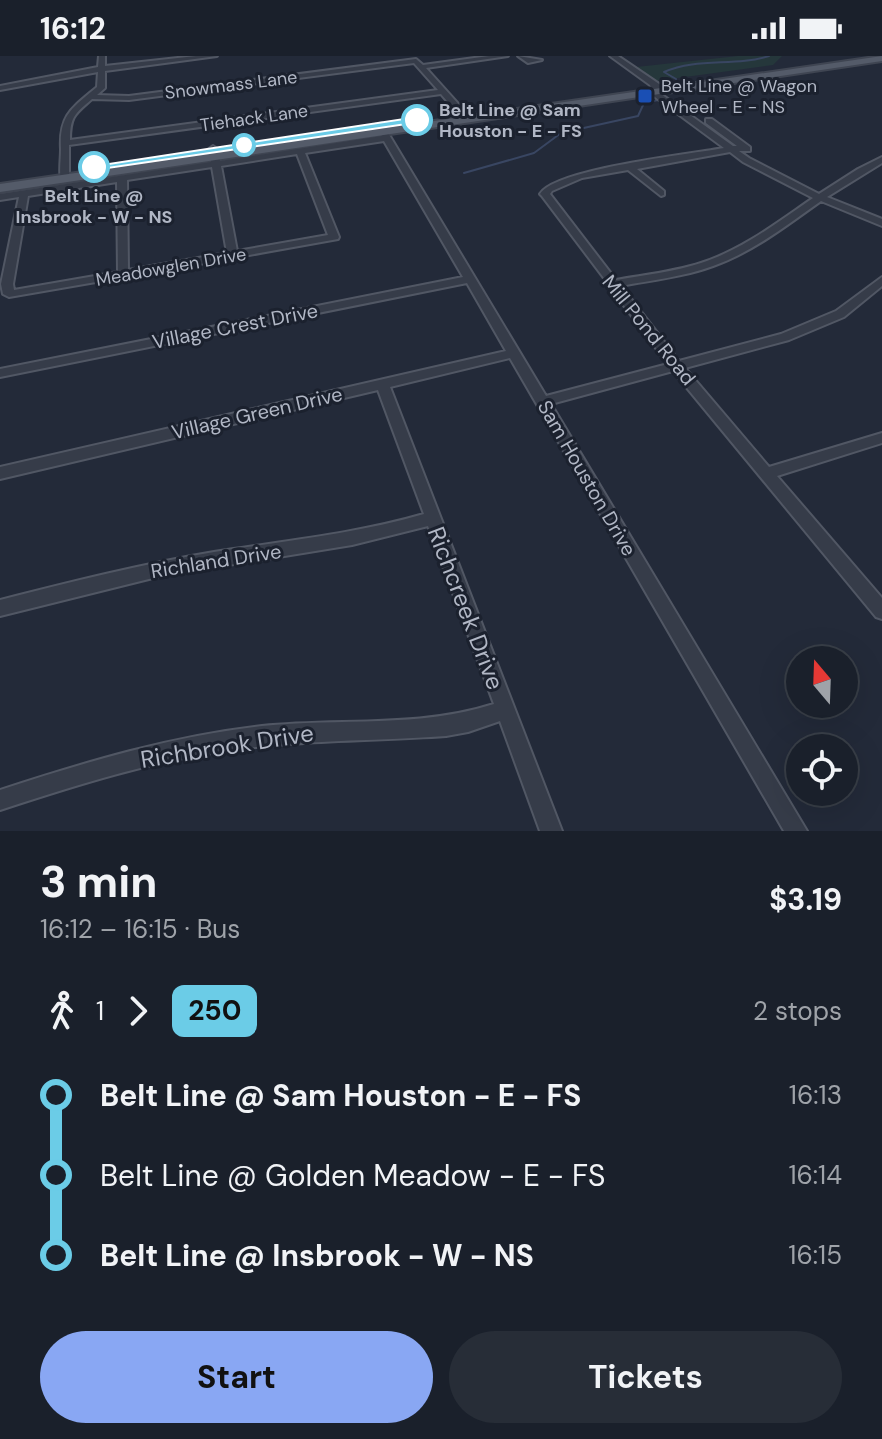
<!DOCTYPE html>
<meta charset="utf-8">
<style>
:root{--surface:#1a202b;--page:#272d37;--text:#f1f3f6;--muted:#9fa3a9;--line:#383e47;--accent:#89a7f3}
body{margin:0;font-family:"DM Sans",sans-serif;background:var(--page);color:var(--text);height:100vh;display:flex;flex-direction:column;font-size:30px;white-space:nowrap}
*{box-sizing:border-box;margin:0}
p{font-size:26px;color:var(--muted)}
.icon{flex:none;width:44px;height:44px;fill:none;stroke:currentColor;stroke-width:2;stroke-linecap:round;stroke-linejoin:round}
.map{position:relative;height:775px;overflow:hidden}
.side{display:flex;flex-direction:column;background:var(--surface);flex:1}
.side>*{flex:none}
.badge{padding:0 16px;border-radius:12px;font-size:28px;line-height:52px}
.needle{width:52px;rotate:341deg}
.tools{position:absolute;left:786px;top:590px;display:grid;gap:16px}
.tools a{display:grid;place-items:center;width:72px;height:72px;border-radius:50%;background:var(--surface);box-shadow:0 8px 32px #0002,0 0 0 2px var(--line);font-size:40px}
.map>.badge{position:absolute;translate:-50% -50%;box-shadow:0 0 0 4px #fff}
.legs{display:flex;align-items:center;gap:12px;height:88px;padding:0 40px;font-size:26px}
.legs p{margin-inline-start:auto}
.overview{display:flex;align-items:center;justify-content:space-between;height:136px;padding:0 40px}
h1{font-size:44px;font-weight:700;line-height:60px}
.cta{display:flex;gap:16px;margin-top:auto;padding:16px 40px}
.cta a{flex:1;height:92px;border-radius:48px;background:var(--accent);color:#111;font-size:32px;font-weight:700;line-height:92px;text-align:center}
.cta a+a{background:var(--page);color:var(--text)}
ul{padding:0 40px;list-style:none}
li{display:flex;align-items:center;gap:28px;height:80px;font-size:30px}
li i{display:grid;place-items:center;width:12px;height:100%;margin:0 10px;background:currentColor}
li i::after{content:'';width:20px;height:20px;margin:-10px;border:6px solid;border-radius:50%;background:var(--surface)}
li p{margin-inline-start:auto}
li:first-child i{background:linear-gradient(#0000 50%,currentColor 0)}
li:last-child i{background:linear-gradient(currentColor 50%,#0000 0)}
.status{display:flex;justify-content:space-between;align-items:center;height:56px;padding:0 40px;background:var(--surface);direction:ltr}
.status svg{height:22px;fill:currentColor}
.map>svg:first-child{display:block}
</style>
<div class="status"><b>16:12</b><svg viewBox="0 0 49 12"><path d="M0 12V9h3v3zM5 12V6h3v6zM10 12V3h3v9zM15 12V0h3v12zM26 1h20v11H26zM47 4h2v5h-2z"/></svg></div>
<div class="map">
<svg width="882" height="775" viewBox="0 0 882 775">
<rect width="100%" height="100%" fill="#232a39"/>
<!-- green -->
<polygon fill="#25373b" points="738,0 782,0 773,9 656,25 636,11"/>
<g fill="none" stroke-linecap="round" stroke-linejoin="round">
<!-- stream -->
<g stroke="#394662" stroke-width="2">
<path d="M 676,23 L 664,16 C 697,1 735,11 769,0"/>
<polyline points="464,117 534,97 561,77 638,60 644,47 658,44"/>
</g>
<!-- minor casing -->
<g stroke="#515764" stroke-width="4">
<g id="minor">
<path d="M 99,0 L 105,0 L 105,10 L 196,0 L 217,0 L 105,15 L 105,32 L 97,39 L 129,40 L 416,3 L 423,9 L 489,0 L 508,0 L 426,12 L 470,61 L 470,65 L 464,65 L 441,38 L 69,89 L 69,123 L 61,125 C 59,115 61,104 61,93 C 59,59 72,52 97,31 L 98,16 L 0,34 L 0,30 L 98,11 ZM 414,7 L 438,34 L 70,84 C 70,60 75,58 92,43 L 129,44 Z"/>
<polygon points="518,0 542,4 528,7"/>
<path d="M 610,0 L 618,0 L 662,30 L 663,32 L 659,34 L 661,38 L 733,90 L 737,90 L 706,67 L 706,63 L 712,63 L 750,91 L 750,95 L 739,95 L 749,102 L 819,138 L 858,113 L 882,101 L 882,107 L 827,141 L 882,163 L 882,170 L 821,145 C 787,169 753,196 713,210 C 683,221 652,224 621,230 L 679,305 L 781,278 L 836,255 L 882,221 L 882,230 L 844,261 L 789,284 L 685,312 L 769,411 L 882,377 L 882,387 L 777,420 L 882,542 L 882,563 L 876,561 L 673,315 L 551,348 L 807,775 L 784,775 L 510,302 L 390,331 L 562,775 L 540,775 L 500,665 L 468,676 L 446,680 C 375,685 303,684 231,694 C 152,705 76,729 0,754 L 0,734 C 86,706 172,680 262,670 C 339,662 420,672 494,648 L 428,470 L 352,489 L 161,520 L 0,560 L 0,544 C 71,526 142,508 214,496 C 284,485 355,478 424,458 L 378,334 L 0,423 L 0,411 L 506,295 L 467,227 L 0,321 L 0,313 L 463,221 L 384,85 L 305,97 L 339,181 L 338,183 L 238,201 L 233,204 L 229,203 L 128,220 L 123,223 L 119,222 L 9,241 L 3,238 L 1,228 L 19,141 L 0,144 L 0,138 L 211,106 L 209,93 L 213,90 L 217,93 L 220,105 L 382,80 L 375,69 L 382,67 L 546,340 L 668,308 L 610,231 L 607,230 L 607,226 L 542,140 L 540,138 C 555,113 691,98 724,92 L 655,41 L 650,29 ZM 730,96 L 743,106 L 813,142 C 778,166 742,194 701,207 C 674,216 644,219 616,224 L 550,138 L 552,135 L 582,122 L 628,114 L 661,140 L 664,139 L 664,135 L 637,113 ZM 297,98 L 328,179 L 237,195 L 221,110 ZM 212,111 L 227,197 L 128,214 L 127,124 ZM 117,126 L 118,216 L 14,234 L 13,228 L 28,140 Z"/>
</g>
</g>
<!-- major casing -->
<g stroke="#3f4552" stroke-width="4">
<polygon id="major" points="882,0 882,5 0,136 0,128"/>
</g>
<!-- minor -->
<use href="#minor" fill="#363c49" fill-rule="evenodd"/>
<!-- major -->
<use href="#major" fill="#545b69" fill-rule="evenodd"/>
</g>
<!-- line-1 -->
<polygon fill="#6bcce7" stroke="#fff" stroke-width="2" points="417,61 420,66 94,114 89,111"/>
<!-- markers -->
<rect fill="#1a4fb4" stroke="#1b212e" stroke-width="3" x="637" y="32" width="16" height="16" rx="4"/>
<g fill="#fff" stroke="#6bcce7" stroke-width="4">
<circle cx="417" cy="64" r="14"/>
<circle cx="244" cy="89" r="10"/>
<circle cx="94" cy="111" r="14"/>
</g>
<g text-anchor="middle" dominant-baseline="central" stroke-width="6" stroke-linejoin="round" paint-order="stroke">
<!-- far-street labels -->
<g font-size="18" fill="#b1b7c5" stroke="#1b212e">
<text transform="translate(231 29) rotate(-7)">Snowmass Lane</text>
<text transform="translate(254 62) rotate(-8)">Tiehack Lane</text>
<text transform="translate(171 211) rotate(-10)">Meadowglen Drive</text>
</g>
<!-- far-poi labels -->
<g font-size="18" fill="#b1b7c5" stroke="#1b212e" text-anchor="start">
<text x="661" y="30">Belt Line @ Wagon<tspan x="661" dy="21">Wheel - E - NS</tspan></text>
</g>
<!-- far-stop labels -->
<g font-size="18" font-weight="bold" fill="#b1b7c5" stroke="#1b212e" text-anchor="start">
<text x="439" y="54">Belt Line @ Sam<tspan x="439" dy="21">Houston - E - FS</tspan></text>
<text x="94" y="140" text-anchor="middle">Belt Line @<tspan x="94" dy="21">Insbrook - W - NS</tspan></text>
</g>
<!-- street labels -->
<g font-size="20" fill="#b1b7c5" stroke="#1b212e">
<text transform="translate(235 270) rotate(-11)">Village Crest Drive</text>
<text transform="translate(649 274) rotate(51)">Mill Pond Road</text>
<text transform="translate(257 357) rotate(-13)">Village Green Drive</text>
<text transform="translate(587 422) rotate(60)">Sam Houston Drive</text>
<text transform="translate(216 505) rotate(-9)">Richland Drive</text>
</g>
<!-- near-street labels -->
<g font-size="24" fill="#b1b7c5" stroke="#1b212e">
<text transform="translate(466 552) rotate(69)">Richcreek Drive</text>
<text transform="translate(227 690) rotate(-9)">Richbrook Drive</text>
</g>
</g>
</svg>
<div class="tools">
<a><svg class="needle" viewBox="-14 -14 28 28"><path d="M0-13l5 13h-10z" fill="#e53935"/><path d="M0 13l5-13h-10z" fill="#9fa3a9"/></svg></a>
<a><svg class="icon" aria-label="locate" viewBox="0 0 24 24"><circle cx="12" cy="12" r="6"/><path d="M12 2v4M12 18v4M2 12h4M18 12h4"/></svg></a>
</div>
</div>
<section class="side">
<div class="overview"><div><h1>3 min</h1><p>16:12 – 16:15 · Bus</p></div><b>$3.19</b></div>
<div class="legs"><svg class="icon" aria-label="walk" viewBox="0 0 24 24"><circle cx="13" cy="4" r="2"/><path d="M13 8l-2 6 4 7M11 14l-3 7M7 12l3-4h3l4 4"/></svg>1<svg class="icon" aria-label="forward" viewBox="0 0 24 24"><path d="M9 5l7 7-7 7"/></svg><b class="badge" style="background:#6bcce7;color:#111">250</b><p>2 stops</p></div>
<ul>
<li><i style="color:#6bcce7"></i><b>Belt Line @ Sam Houston - E - FS</b><p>16:13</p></li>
<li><i style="color:#6bcce7"></i><span>Belt Line @ Golden Meadow - E - FS</span><p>16:14</p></li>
<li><i style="color:#6bcce7"></i><b>Belt Line @ Insbrook - W - NS</b><p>16:15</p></li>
</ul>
<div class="cta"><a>Start</a><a>Tickets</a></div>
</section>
